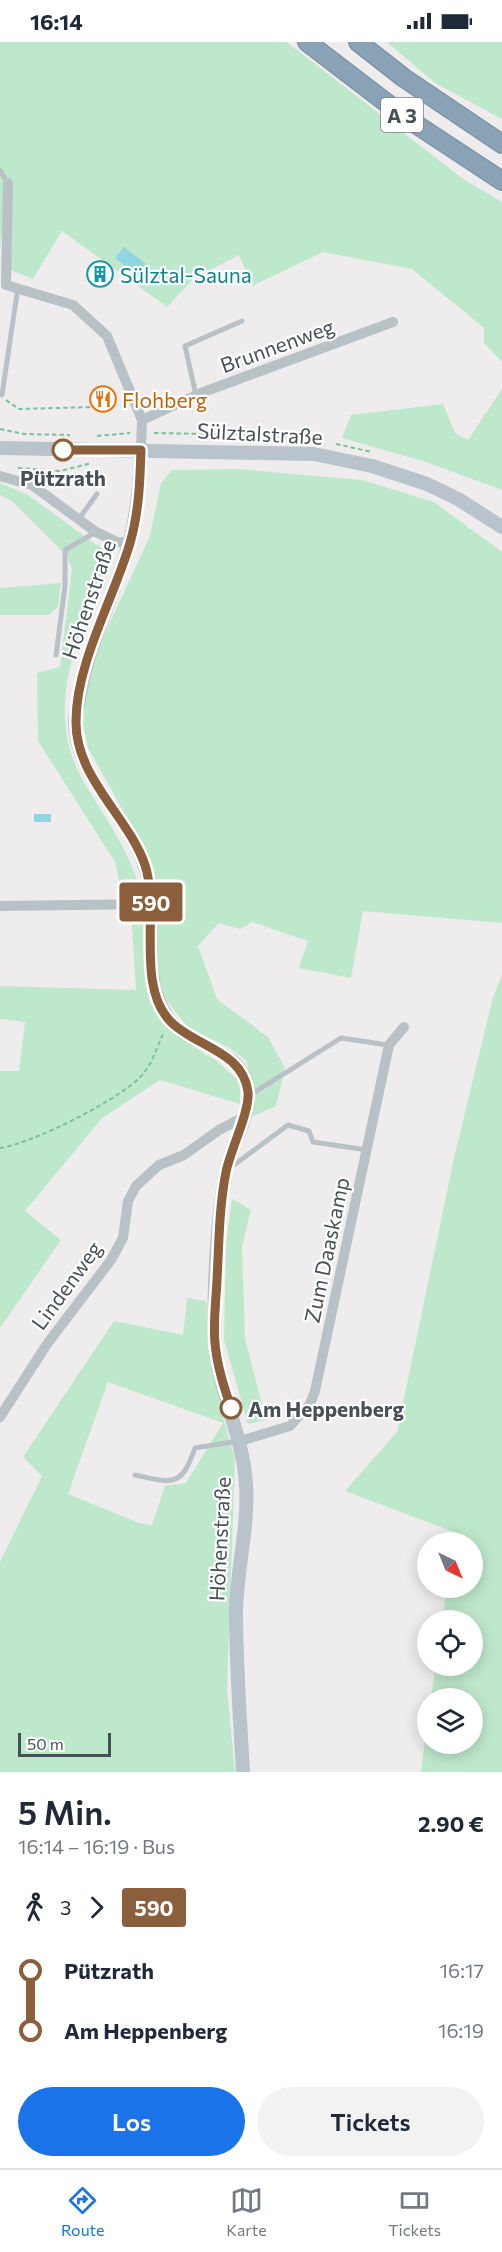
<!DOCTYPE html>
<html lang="de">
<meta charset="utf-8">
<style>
:root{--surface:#fff;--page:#f2f2f3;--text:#1f2937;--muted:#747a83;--line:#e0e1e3;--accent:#1a73e8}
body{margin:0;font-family:Commissioner,sans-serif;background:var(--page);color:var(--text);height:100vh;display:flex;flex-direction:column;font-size:22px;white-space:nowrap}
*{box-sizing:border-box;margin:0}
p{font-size:20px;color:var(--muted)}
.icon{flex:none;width:33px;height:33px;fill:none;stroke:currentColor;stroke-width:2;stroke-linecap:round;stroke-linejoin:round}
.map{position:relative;height:1730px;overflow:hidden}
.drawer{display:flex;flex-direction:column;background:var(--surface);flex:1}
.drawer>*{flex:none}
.badge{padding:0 12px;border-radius:4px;font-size:21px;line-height:39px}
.needle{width:39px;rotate:137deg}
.buttons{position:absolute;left:417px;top:1490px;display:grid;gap:12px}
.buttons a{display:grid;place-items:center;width:66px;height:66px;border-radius:50%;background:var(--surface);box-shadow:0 3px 15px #0003;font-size:30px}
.scale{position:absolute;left:18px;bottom:15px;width:93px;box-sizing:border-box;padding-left:6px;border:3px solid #465056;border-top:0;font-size:16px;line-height:21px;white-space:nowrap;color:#465056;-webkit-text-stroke:4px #fff;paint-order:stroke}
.map>.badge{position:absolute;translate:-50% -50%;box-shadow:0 0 0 3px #fff}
.legs{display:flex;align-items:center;gap:9px;height:66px;padding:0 18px;font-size:20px}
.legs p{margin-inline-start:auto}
.overview{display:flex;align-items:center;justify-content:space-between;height:102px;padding:0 18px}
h1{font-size:33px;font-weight:600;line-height:45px}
.cta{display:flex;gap:12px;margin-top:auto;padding:12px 18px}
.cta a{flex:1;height:69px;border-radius:36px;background:var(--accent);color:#fff;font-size:24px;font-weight:600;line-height:69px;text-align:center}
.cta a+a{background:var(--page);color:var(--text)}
ul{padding:0 18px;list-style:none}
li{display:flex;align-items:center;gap:21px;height:60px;font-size:22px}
li i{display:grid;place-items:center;width:9px;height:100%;margin:0 8px;background:currentColor}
li i::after{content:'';width:15px;height:15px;margin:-8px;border:4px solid;border-radius:50%;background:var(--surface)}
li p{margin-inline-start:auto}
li:first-child i{background:linear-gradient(#0000 50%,currentColor 0)}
li:last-child i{background:linear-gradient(currentColor 50%,#0000 0)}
.status{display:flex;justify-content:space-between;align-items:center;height:42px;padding:0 30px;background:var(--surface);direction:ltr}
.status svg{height:16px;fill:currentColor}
.tabs{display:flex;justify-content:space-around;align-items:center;height:84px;border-top:2px solid var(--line);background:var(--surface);font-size:16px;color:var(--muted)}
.tabs a{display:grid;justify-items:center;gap:3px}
.tabs .selected{color:var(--accent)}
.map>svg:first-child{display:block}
</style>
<div class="status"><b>16:14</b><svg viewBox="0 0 49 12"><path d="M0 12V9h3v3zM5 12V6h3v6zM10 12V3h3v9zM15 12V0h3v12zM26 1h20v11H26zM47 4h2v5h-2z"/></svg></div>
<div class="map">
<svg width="502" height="1730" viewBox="0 0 502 1730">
<rect width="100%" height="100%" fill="#eeecec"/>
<!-- green -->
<g fill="#bee8cb" fill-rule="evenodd">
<polygon points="0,0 287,0 463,137 502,160 502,320 484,301 484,286 412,227 323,210 252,244 239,213 193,237 167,265 62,189 33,237 8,227 7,148 0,208"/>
<polygon points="387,0 502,0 502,77 435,41"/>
<polygon points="502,347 502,448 426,420 342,396 351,373 443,362 455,391 468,398"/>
<polygon points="238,427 362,438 434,460 502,510 502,881 363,869 351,936 299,926 308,899 252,880 240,887 219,881 198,904 217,957 268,995 285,1026 276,1064 249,1076 256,1054 246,1018 228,1005 189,987 165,956 157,926 157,858 150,824 138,795 88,706 83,683 86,645 94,615 150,494 161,441 172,428"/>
<path d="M 0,441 L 28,453 L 95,502 L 110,510 C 85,580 41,661 81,735 C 101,771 127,803 139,844 L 122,853 L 115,820 L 38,699 L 37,631 L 60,625 L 72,527 L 67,514 L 12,459 L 0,453 Z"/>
<polygon points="61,541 58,565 48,573 0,573 0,546"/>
<polygon points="131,869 142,873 151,959 163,979 184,999 217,1019 240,1040 240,1062 160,1038 102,1076 25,1169 61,1198 0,1286 0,1029 19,1029 25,980 0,977 0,944 136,948"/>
<polygon points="502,932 502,1730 421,1730 427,1682 428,1701 472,1701 472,1656 431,1656 436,1623 472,1623 472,1578 442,1578 447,1545 472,1545 472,1500 453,1500 454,1490 345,1449 397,1390 454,1116 492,959"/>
<polygon points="232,1157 251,1168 242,1205 245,1297 266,1378 248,1382 224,1298 226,1202"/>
<path d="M 187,1256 L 206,1259 C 208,1313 218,1364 235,1416 L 227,1646 L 235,1730 L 0,1730 L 0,1520 L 42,1434 L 23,1415 L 114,1279 L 183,1293 ZM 108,1340 L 223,1381 L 186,1441 L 165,1444 L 152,1483 L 139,1481 L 68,1452 Z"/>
</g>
<!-- water -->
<g fill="#90d5e0">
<polygon points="124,205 146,222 138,233 115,216"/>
<rect x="34" y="772" width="17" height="8"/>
</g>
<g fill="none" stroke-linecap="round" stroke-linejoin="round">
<!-- highway casing -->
<g stroke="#748da1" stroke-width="20">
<g id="highway">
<polyline points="307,0 405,75 502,139"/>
<polyline points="358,0 404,36 502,102"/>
</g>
</g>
<!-- path -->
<g stroke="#7bc199" stroke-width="2" stroke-dasharray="4.5 3" stroke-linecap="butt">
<polyline points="6,358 19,367 94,365"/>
<polyline points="0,387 24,392 70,393"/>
<polyline points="154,391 266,393 304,398"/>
<polyline points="97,394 130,391"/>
<polyline points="336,402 372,410"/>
<polyline points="18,426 60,429 92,421"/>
<path d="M 0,1106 C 29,1103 131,1053 146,1028 C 154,1017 158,1002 164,990"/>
</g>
<!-- lane -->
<g stroke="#b8c1c6" stroke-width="5">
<polyline points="0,129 8,141"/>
<polyline points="2,353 18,245"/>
<polyline points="196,353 185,304 242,279"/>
<polyline points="78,478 97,452"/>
<polyline points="56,613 65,544 65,508 96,490"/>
<polyline points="250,1053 341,996 388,1003"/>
<polyline points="230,1126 288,1083 309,1089 313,1100 367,1108"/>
<path d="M 135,1433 C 173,1441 181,1446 195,1406 L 238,1399"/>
</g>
<!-- street -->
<g stroke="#b8c1c6" stroke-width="10">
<polyline points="8,141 6,243 73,263 107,294 142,378 141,408"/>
<polyline points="142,378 201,351 393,280"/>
<polyline points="0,434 32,443 96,490 117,500 130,501"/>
<polyline points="0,864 152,862"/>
<polyline points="0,1375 47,1302 111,1218 123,1196 128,1159 136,1144 159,1123 184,1113 219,1088 242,1076"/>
<polyline points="240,1399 290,1384 310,1362 315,1349 389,1003 404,985"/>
</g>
<!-- secondary -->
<g stroke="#b9c3cc" stroke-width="14">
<polyline points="0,406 314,412 372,424 427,442 458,457 502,485"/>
<path d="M 141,408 C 140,439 138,468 130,498 C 116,551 89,599 80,652 C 79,661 75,671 75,680 C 76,737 130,774 145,825 C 160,873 137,932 168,976 C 189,1006 243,1005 248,1048 C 251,1071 231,1106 226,1129 C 217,1176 213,1250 215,1298 C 217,1347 243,1392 246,1442 C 249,1483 237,1526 236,1568 C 236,1622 240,1676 243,1730"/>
</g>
<!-- highway -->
<use href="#highway" stroke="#89a2b5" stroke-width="18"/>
</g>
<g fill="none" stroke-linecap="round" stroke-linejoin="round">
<!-- line-1 casing -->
<g stroke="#fff" stroke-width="14">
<path id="line-1" d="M 63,408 L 141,408 C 140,439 139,470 130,501 C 114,556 76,621 76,679 C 75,735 128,774 145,823 C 160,869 135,944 171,980 C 196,1005 243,1009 248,1050 C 250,1069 230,1109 226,1130 C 219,1165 219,1202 217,1238 C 216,1259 213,1281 215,1301 C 217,1324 224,1345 231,1366"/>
</g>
<!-- line-1 -->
<use href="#line-1" stroke="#8b5e3c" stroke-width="9"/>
</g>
<!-- icons -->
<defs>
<g id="building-ring" transform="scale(1.35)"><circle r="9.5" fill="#fff" stroke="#0f9aa8" stroke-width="1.5"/><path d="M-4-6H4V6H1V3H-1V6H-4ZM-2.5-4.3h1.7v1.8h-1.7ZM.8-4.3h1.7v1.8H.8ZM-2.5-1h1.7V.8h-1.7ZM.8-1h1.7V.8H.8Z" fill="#0f9aa8"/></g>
<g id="restaurant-ring" transform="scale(1.35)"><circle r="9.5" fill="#fff" stroke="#e8710a" stroke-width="1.5"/><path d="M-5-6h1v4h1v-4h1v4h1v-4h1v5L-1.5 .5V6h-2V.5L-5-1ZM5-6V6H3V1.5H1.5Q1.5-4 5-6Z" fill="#e8710a"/></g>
</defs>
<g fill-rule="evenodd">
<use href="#building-ring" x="100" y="232"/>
<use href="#restaurant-ring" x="103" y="357"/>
</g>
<!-- markers -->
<g fill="#fff" stroke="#8b5e3c" stroke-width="3">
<circle cx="63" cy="408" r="10"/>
<circle cx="231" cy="1366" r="10"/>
</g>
<g text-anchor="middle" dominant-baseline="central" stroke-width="4.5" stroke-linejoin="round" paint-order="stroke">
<!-- shield labels -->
<rect fill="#fff" stroke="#7e8489" stroke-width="1.5" x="381" y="56" width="42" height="34" rx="4.5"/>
<g font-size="20" font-weight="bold" fill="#465056">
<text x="402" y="73">A 3</text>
</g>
<!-- culture labels -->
<g font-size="21" fill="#0d838f" stroke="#fff" text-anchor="start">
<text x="120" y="232">Sülztal-Sauna</text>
</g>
<!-- street labels -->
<g font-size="21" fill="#465056" stroke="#fff">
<text transform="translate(277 303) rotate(-20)">Brunnenweg</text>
<text transform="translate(260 391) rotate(3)">Sülztalstraße</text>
<text transform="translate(88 557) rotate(-71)">Höhenstraße</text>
<text transform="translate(326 1208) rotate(-78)">Zum Daaskamp</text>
<text transform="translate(66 1243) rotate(-54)">Lindenweg</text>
<text transform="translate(219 1497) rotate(-87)">Höhenstraße</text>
</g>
<!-- food labels -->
<g font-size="21" fill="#c56008" stroke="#fff" text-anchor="start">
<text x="122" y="357">Flohberg</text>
</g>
<!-- stop labels -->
<g font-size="21" font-weight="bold" fill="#465056" stroke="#fff">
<text x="63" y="435">Pützrath</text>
<text x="248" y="1366" text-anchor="start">Am Heppenberg</text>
</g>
</g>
</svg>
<div class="buttons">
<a><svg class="needle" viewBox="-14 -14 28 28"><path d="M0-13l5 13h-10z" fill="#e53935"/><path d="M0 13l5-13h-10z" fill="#747a83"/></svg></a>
<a><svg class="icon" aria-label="locate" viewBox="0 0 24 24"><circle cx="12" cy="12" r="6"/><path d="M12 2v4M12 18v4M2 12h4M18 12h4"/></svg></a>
<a><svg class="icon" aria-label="layers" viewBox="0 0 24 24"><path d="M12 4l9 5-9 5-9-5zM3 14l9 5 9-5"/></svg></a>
</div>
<div class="scale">50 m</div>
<b class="badge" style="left:151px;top:860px;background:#8b5e3c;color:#fff">590</b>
</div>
<section class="drawer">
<div class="overview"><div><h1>5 Min.</h1><p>16:14 – 16:19 · Bus</p></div><b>2.90 €</b></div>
<div class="legs"><svg class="icon" aria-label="walk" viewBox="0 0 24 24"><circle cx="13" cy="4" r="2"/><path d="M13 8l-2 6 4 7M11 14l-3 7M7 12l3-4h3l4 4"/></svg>3<svg class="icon" aria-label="forward" viewBox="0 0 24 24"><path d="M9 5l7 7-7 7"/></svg><b class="badge" style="background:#8b5e3c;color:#fff">590</b></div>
<ul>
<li><i style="color:#8b5e3c"></i><b>Pützrath</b><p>16:17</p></li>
<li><i style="color:#8b5e3c"></i><b>Am Heppenberg</b><p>16:19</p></li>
</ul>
<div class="cta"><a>Los</a><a>Tickets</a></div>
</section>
<nav class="tabs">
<a class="selected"><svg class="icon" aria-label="directions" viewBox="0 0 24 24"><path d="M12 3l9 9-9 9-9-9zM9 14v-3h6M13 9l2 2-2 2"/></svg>Route</a>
<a><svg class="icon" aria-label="map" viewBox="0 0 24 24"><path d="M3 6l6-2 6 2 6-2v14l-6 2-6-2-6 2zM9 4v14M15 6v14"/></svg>Karte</a>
<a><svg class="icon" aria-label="tickets" viewBox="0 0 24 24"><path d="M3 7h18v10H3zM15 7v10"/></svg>Tickets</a>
</nav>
